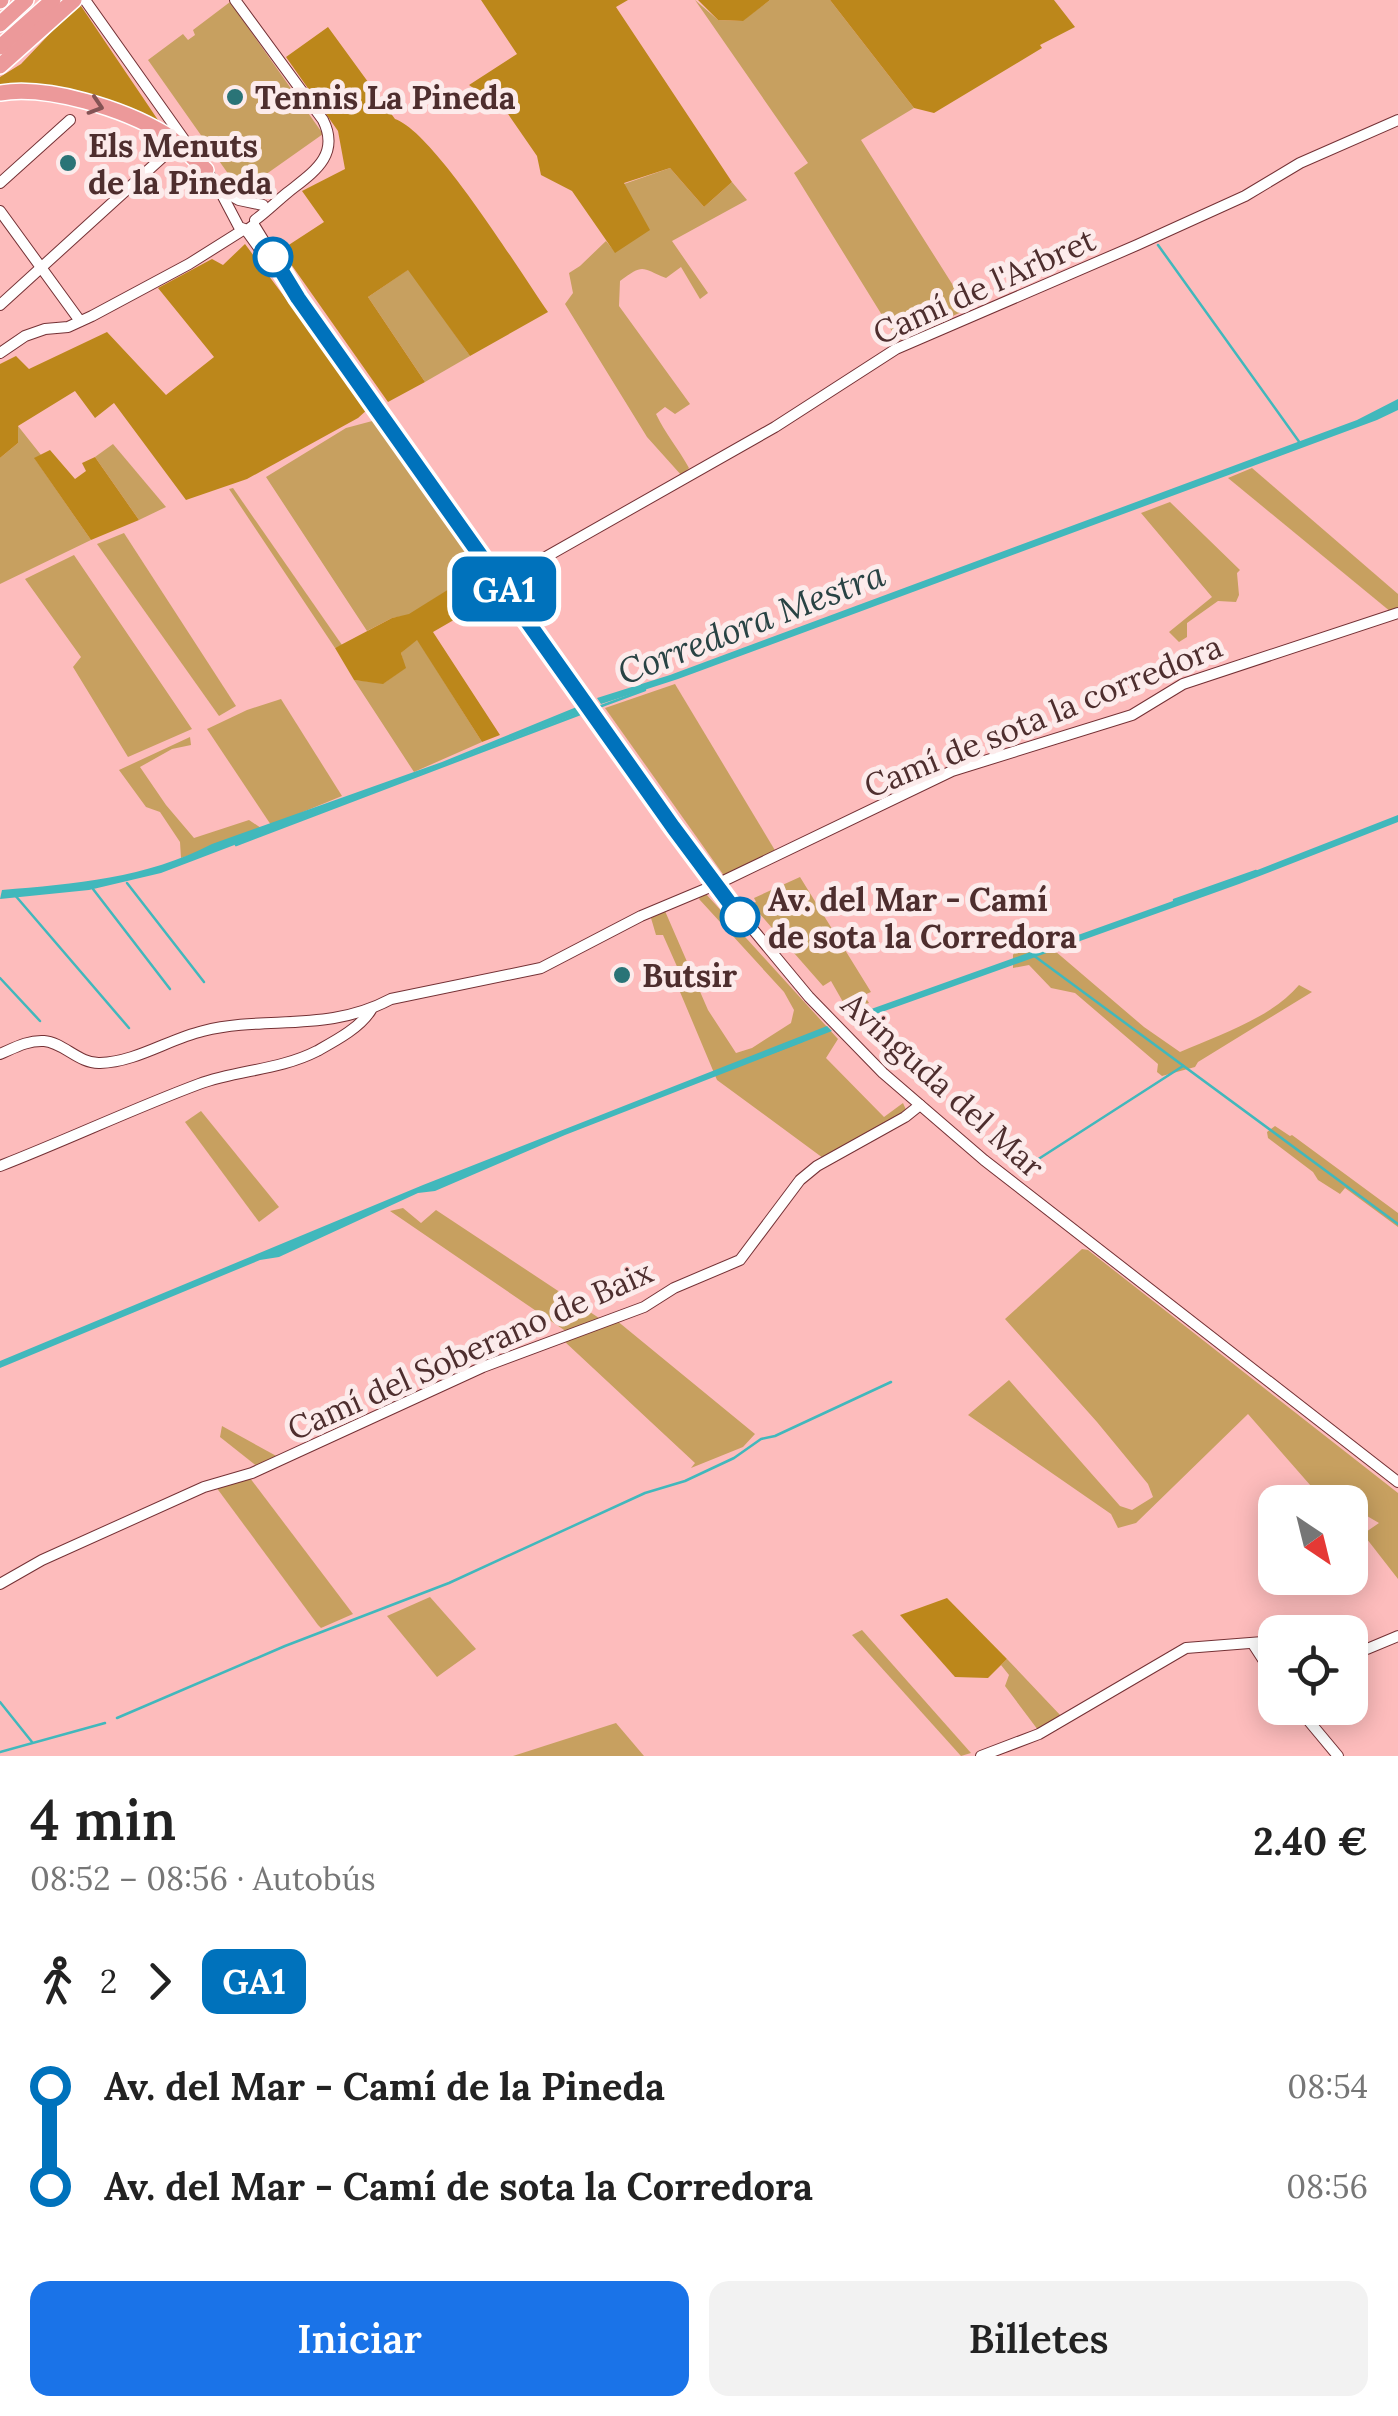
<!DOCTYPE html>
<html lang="es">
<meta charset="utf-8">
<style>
:root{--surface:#fff;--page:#f2f2f2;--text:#222;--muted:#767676;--accent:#1a73e8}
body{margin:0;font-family:Lora,serif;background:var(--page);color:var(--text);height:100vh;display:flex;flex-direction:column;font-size:38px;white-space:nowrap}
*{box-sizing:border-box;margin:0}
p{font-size:32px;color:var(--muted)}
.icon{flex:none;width:55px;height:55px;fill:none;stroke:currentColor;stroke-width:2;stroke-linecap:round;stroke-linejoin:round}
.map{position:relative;height:1756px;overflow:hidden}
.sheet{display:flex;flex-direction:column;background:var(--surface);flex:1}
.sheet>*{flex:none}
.badge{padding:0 20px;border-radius:15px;font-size:35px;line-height:65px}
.needle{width:65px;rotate:145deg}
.fabs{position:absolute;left:1258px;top:1485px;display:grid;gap:20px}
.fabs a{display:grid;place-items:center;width:110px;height:110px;border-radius:20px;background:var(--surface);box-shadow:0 5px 25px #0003;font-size:50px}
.map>.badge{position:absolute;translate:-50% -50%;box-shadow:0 0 0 5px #fff}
.legs{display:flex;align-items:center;gap:15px;height:110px;padding:0 30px;font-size:32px}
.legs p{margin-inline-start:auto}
.summary{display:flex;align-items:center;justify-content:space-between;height:170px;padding:0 30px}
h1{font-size:55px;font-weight:600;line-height:75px}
.action{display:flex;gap:20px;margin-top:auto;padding:20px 30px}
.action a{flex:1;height:115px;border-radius:20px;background:var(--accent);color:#fff;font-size:40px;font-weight:600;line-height:115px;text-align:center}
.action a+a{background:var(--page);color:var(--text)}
ul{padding:0 30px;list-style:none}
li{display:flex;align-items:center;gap:35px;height:100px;font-size:38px}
li i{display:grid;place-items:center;width:15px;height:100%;margin:0 12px;background:currentColor}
li i::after{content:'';width:25px;height:25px;margin:-12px;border:8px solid;border-radius:50%;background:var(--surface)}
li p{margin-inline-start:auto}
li:first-child i{background:linear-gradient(#0000 50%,currentColor 0)}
li:last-child i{background:linear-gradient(currentColor 50%,#0000 0)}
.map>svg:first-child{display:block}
</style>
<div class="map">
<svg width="1398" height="1756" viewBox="0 0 1398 1756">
<rect width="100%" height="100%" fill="#fdbcbc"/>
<!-- green -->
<g fill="#c7a060">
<polygon points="695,0 718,20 742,21 770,0 830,0 914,108 861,140 968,309 898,341 794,173 808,163"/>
<polygon points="230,2 323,134 241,192 148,60 183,34 188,40 195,35 193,30"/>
<path d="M 670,168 L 704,207 L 732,182 L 747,200 L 672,241 L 708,293 L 700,299 L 681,267 L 666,278 C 641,268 644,263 620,281 L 619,306 L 690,404 L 675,414 L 665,407 L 656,414 C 665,433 678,448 689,468 L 682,476 L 647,437 L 565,304 L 573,293 L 569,273 L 580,266 L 606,241 L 615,252 L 624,184 Z"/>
<polygon points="409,269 470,356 425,382 368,297"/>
<polygon points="376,420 481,569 409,615 392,618 367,631 266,477 346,428"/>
<polygon points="18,426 41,455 35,459 91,540 0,584 0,458 18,443"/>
<polygon points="113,444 166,507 139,520 95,457"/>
<polygon points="1252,468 1398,594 1398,610 1391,612 1228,478"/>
<polygon points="233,488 342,645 335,648 229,489"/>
<polygon points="1170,502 1240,570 1237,573 1239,595 1236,602 1218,601 1187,623 1187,637 1179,642 1169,632 1212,597 1141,513"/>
<polygon points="124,533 236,706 219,716 97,544"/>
<polygon points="74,555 192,729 128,757 73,667 81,657 25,579"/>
<polygon points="417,639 482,742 414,772 354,680 384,683 405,668 401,653"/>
<polygon points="675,684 776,852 725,877 605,708"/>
<polygon points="281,699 342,796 271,825 207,729 247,710"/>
<polygon points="190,737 191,745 172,749 140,767 166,805 194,838 249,820 261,828 245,838 181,858 180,842 160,812 146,807 119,770"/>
<polygon points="800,877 871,992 864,995 869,1003 847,1009 831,981 823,986 751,904 756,902 754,898"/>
<polygon points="703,894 706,894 838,1039 826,1058 884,1117 903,1103 907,1112 823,1158 717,1080 675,980 679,971 663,935 656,935 651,918 665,911 708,1010 736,1053 752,1048 791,1023 794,1010 784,992 699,899"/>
<path d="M 1038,937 L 1052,941 L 1055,951 L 1144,1027 L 1180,1052 C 1219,1035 1271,1018 1299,985 L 1312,992 L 1198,1062 L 1195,1067 L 1162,1076 L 1157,1072 L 1158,1064 L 1075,993 L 1051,988 L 1029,965 L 1013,968 L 1013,955 L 1018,945 Z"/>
<polygon points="201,1111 279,1207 259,1222 185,1122"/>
<polygon points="1275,1126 1290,1136 1292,1135 1398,1213 1398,1227 1345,1188 1340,1194 1318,1180 1313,1172 1268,1138 1267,1132"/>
<polygon points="403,1208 421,1223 436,1210 602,1320 567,1332 390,1211"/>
<polygon points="1082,1249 1088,1250 1398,1493 1398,1579 1363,1534 1379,1523 1367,1516 1350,1517 1350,1502 1343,1502 1346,1491 1335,1489 1331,1502 1325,1502 1248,1414 1136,1523 1118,1528 1111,1514 968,1415 1009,1380 1120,1506 1132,1510 1153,1497 1148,1484 1097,1422 1005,1319"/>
<polygon points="616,1320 755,1434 743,1447 691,1468 695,1463 564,1341"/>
<polygon points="222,1426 280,1458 259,1468 220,1437"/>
<polygon points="250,1478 353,1614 321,1628 318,1625 216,1487"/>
<polygon points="430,1597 476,1649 437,1677 387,1616"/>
<polygon points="862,1630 971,1753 961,1756 852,1635"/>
<polygon points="1007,1659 1061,1716 1038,1730 1005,1686 1009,1675 1001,1665"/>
<polygon points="616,1723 644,1756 513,1756"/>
</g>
<!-- forest -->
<g fill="#bc871b">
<polygon points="481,0 628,0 616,7 732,182 704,207 670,168 624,183 650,230 615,253 572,191 541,175 537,156 506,111 469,85 517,54"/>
<polygon points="698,0 770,0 743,21 718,20"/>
<polygon points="830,0 1054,0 1075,27 1040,45 1042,48 934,113 914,108"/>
<polygon points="79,3 158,120 0,86 0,77 21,64"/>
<path d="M 328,27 L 395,119 C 434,132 520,272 548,312 L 470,356 L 408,270 L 368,297 L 425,382 L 388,402 L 281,250 L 324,222 L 302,191 L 345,169 L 338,131 L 286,57 Z"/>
<polygon points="245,244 368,409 358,418 247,479 186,500 114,403 95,418 75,391 18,426 18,443 0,458 0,364 16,356 29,369 107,332 166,395 214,357 158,288 212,259 223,265"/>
<polygon points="50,450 75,479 86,471 82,463 95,457 139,520 91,540 34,458"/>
<polygon points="481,569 497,595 433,632 500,735 482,742 417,640 401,653 406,668 383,684 354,680 335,648 392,618 409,614"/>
<polygon points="947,1598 1007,1659 988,1678 955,1677 900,1615"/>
</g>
<!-- water -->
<g fill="#41b8bc">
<polygon points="1398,399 1398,410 1377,420 678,679 601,704 597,698 670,675 1357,420"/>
<path d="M 579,706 L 583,712 L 161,873 L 89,890 L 0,899 L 2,890 C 74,884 147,878 212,844 L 442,762 Z"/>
<polygon points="1398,815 1398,822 1239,884 851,1023 846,1018 1237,878"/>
<polygon points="827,1026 832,1031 565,1135 435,1191 418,1193 279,1257 260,1260 0,1368 0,1361 423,1185"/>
</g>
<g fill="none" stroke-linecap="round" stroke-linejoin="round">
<!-- stream -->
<g stroke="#41b8bc" stroke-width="2.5">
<polyline points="1158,245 1300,443"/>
<polyline points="596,708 645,690"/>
<polyline points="236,845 588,711"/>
<polyline points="127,883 204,982"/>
<polyline points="93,889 170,989"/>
<polyline points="14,894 129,1028"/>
<polyline points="1174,900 1256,871"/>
<polyline points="1033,955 1398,1224"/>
<polyline points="0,978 40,1021"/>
<polyline points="763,1056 802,1041"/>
<polyline points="1026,1167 1183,1066"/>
<polyline points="0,1702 32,1742"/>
<polyline points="117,1718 285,1646 449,1583 645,1493 685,1481 734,1458 761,1439 775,1436 891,1382"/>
<polyline points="0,1752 105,1723"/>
</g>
<!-- minor casing -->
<g stroke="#743135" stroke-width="12">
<g id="minor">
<polyline points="85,0 190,148"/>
<path d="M 235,0 L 323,120 C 341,156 312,173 287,193 C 276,202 266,212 255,220"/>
<polyline points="203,166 219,189 239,227 247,230 254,225"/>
<polyline points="0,183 70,120"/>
<polyline points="219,189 239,200 263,205"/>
<polyline points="0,211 80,321"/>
<polyline points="254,225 299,298 707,874 809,997 883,1073 984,1160 1398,1482"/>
<polyline points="246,230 266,258"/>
<polyline points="0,305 166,154"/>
<polyline points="0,353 25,336 45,329 68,327 92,316 189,264 243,230"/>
<polyline points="500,583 775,427 896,349 1137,245 1245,196 1300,163 1398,120"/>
<path d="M 0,1054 C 14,1048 28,1040 44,1041 C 63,1042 79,1064 100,1063 C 136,1062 169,1039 203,1031 C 267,1015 327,1033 391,999 L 541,968 L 641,916 L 715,885 L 952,771 L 1132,715 L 1183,684 L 1398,613"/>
<path d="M 0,1166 C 67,1140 132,1109 199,1084 C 237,1070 280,1070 317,1051 C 335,1041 360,1028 371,1010"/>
<polyline points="0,1584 42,1560 204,1487 252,1473 483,1367 644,1307 674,1288 740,1260 800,1180 817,1166 905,1117 920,1105"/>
<polyline points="1253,1644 1275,1678"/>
<polyline points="1350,1646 1367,1649 1398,1636"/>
<polyline points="1298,1708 1338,1756"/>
<polyline points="981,1756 1039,1734 1186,1648 1275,1641"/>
</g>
</g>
<!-- highway casing -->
<g stroke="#fff" stroke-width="18">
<g id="highway">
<polyline points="0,1 1,0"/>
<polyline points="0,24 26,0"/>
<polyline points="0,47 53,0"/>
<polyline points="0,66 74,0"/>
<path d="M 0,93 C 48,85 124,109 165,134 C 180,144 193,158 206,170"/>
</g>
</g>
<!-- minor -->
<use href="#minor" stroke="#fff" stroke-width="10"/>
<!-- highway -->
<use href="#highway" stroke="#ec999a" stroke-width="15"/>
</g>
<!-- one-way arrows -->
<defs><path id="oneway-chevron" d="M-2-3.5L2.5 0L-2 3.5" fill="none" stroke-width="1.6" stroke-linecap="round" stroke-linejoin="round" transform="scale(2.5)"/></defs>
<use stroke="#855354" href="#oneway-chevron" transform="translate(96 106) rotate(18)"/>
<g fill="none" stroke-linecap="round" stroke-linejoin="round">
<!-- line-1 casing -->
<g stroke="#fff" stroke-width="22">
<polyline id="line-1" points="273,257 298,298 673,827 740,917"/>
</g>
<!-- line-1 -->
<use href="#line-1" stroke="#0072bc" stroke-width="15"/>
</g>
<!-- markers -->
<g fill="#2a7477" stroke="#fcebeb" stroke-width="4">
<circle cx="235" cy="97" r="10"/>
<circle cx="68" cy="163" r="10"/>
<circle cx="622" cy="975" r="10"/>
</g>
<g fill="#fff" stroke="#0072bc" stroke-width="5">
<circle cx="273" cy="257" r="18"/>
<circle cx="740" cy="917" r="18"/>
</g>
<g text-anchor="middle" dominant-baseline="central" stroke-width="10" stroke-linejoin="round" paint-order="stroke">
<!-- poi labels -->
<g font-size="32" font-weight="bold" fill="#4e2e2e" stroke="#fcebeb" text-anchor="start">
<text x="255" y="97">Tennis La Pineda</text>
<text x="88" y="145">Els Menuts<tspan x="88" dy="37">de la Pineda</tspan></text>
<text x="642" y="975">Butsir</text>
</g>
<!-- street labels -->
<g font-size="32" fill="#4e2e2e" stroke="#fcebeb">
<text transform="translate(984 286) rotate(-24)">Camí de l'Arbret</text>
<text transform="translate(1043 716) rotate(-22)">Camí de sota la corredora</text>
<text transform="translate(943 1085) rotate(42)">Avinguda del Mar</text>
<text transform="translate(470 1350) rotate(-24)">Camí del Soberano de Baix</text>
</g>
<!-- stop labels -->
<g font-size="32" font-weight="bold" fill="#4e2e2e" stroke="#fcebeb" text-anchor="start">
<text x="768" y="899">Av. del Mar - Camí<tspan x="768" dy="37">de sota la Corredora</tspan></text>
</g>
<!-- water labels -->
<g font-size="35" font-style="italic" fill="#294344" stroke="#fcebeb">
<text transform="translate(751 623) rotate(-21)">Corredora Mestra</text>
</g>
</g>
</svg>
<div class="fabs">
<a><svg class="needle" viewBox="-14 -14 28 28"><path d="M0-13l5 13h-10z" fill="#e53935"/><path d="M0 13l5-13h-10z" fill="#767676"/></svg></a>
<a><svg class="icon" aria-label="locate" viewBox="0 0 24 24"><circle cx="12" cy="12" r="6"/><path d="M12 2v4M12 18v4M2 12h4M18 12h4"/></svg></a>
</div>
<b class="badge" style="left:504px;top:589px;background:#0072bc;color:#fff">GA1</b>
</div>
<section class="sheet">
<div class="summary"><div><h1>4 min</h1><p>08:52 – 08:56 · Autobús</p></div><b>2.40 €</b></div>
<div class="legs"><svg class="icon" aria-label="walk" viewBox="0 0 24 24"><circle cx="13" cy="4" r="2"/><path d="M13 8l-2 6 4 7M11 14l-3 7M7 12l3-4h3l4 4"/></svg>2<svg class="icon" aria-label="forward" viewBox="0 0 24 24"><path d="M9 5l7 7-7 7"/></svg><b class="badge" style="background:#0072bc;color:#fff">GA1</b></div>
<ul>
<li><i style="color:#0072bc"></i><b>Av. del Mar - Camí de la Pineda</b><p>08:54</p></li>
<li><i style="color:#0072bc"></i><b>Av. del Mar - Camí de sota la Corredora</b><p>08:56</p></li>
</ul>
<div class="action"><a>Iniciar</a><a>Billetes</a></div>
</section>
